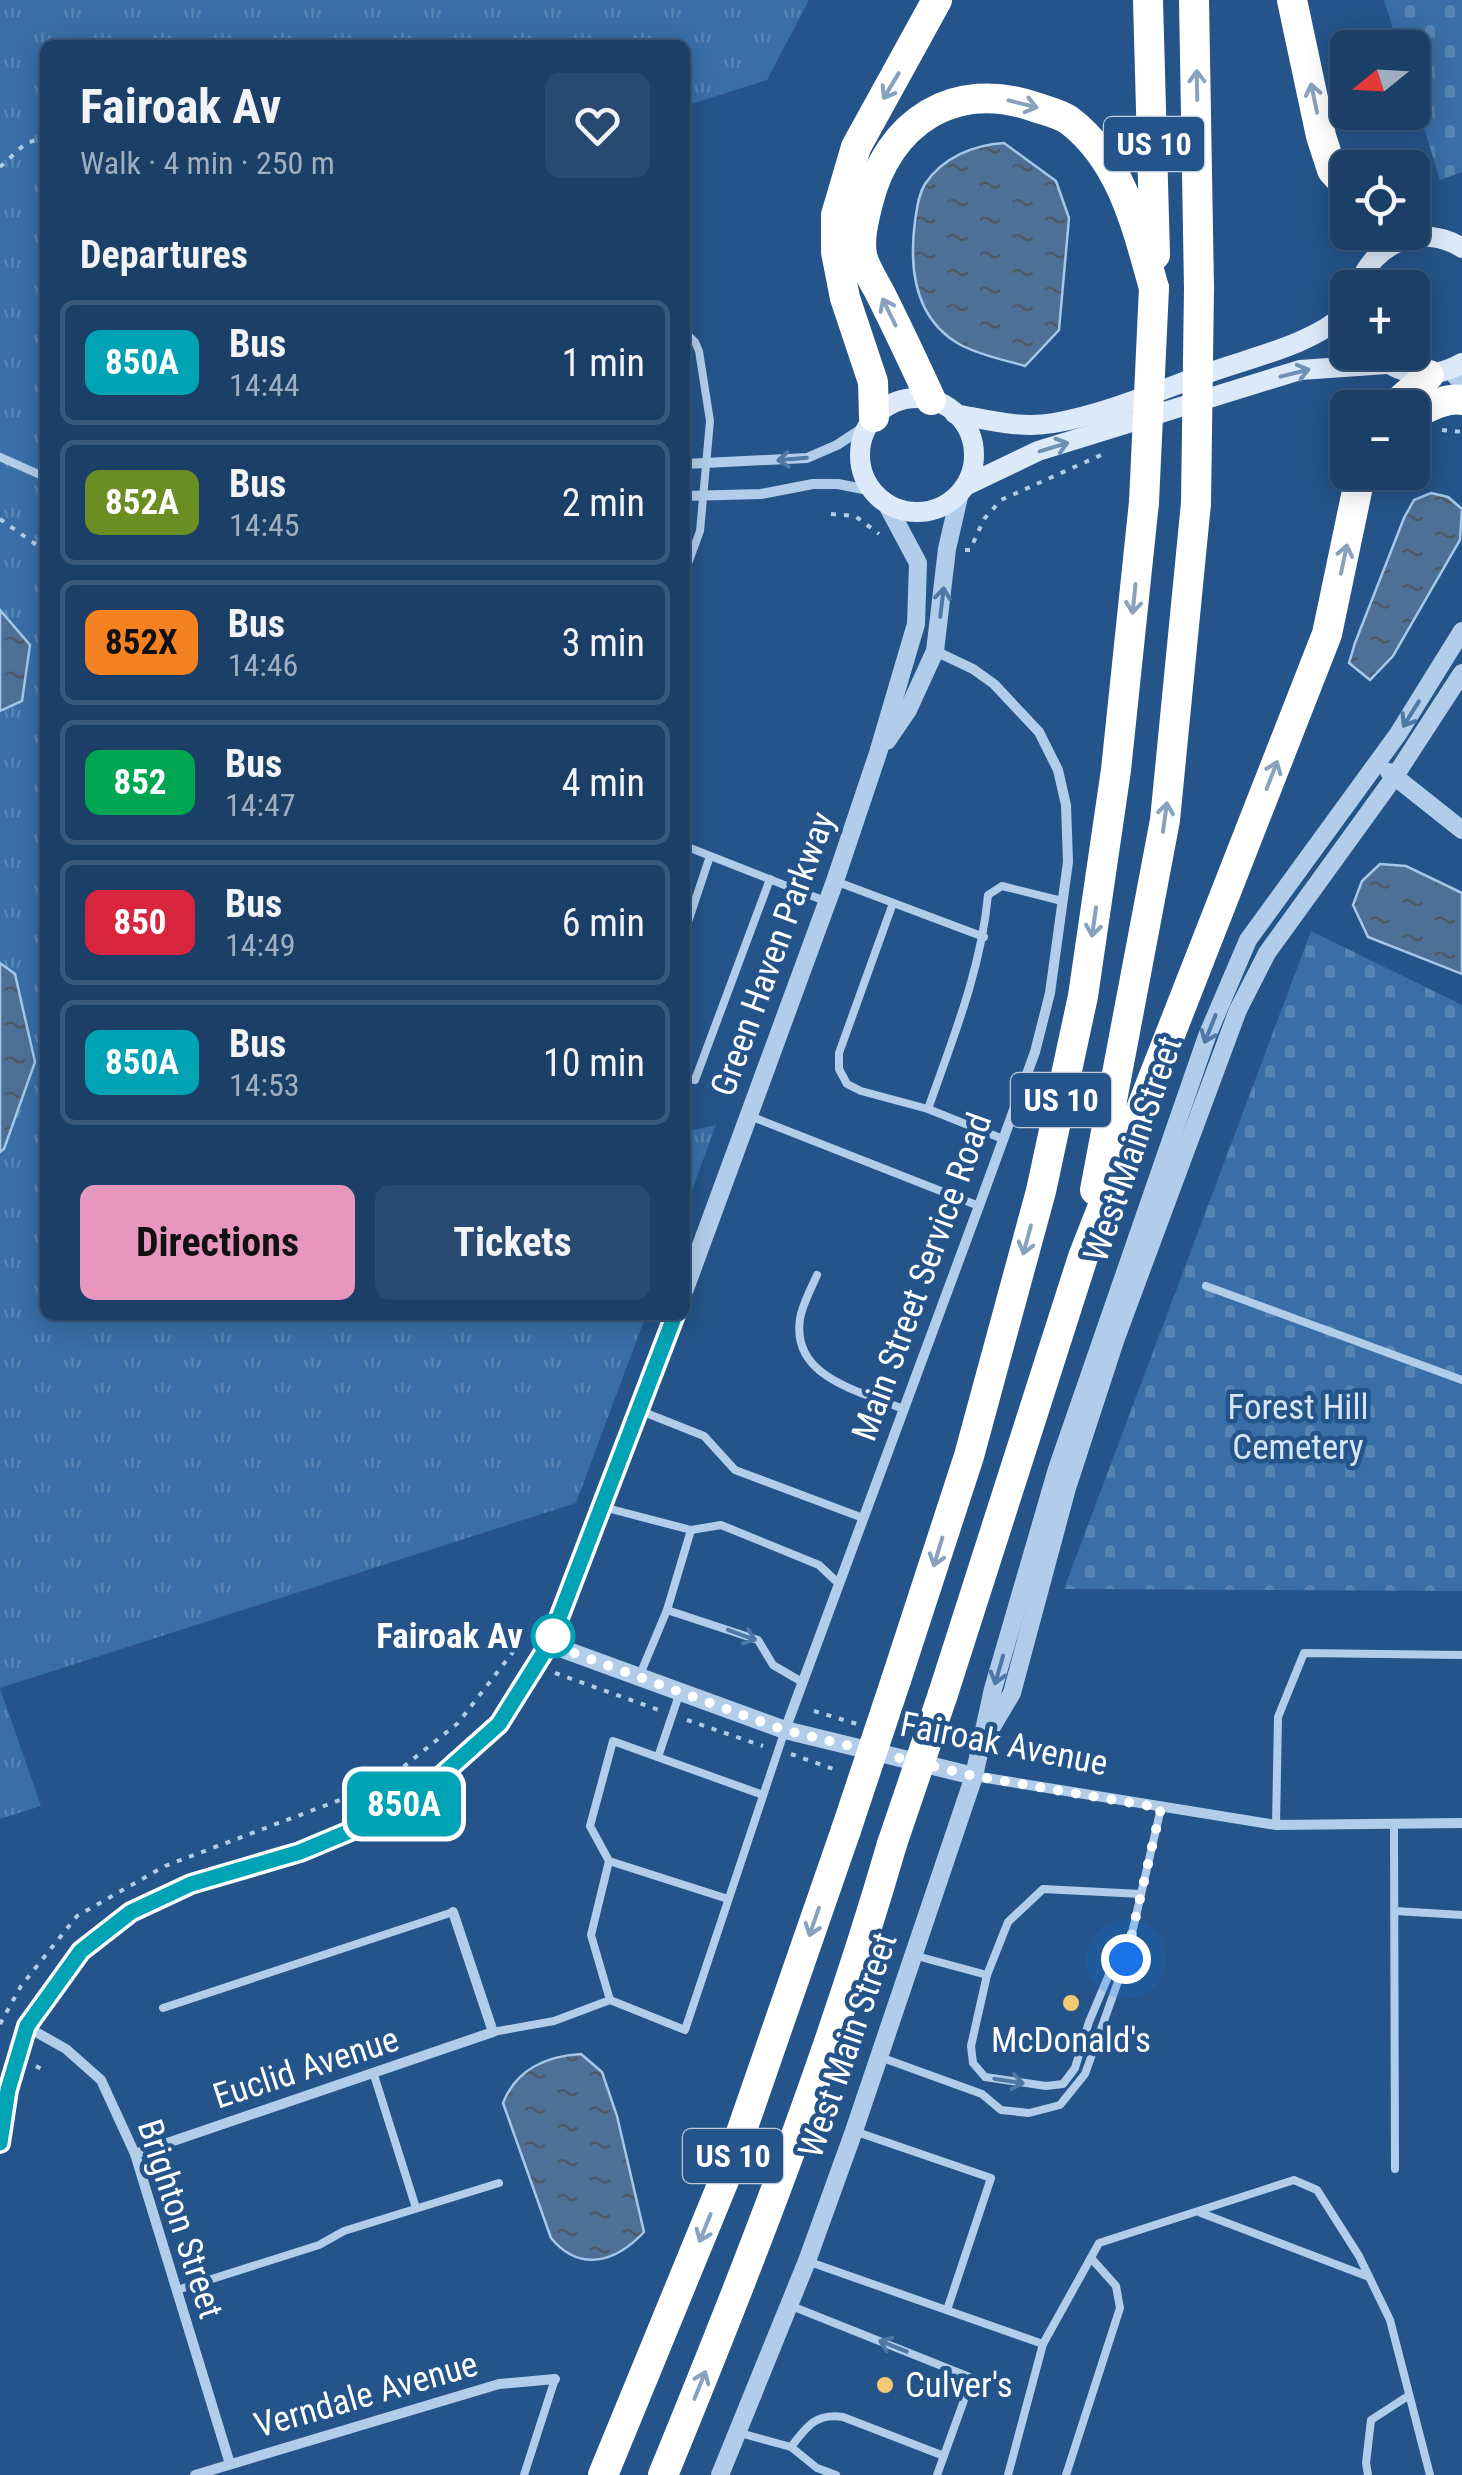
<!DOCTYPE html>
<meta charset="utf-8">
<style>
:root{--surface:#1b3f67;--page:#284a70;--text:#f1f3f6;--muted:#a0afc0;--line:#39587b;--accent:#e797bd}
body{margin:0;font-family:"Roboto Condensed",sans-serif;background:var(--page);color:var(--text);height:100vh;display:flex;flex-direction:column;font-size:38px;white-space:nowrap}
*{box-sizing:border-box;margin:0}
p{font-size:32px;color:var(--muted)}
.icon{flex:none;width:55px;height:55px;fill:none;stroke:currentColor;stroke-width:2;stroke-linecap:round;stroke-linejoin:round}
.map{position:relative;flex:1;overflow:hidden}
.panel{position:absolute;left:40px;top:40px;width:650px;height:1280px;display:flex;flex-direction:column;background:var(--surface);border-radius:15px;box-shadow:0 5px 25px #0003,0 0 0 2px var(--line)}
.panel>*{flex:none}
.badge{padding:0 20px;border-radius:15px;font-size:35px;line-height:65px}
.needle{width:65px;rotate:252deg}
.controls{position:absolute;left:1330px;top:30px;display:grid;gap:20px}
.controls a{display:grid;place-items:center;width:100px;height:100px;border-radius:15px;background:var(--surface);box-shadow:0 5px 25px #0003,0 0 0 2px var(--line);font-size:50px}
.you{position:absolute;width:50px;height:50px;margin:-25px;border:8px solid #fff;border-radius:50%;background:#1a73e8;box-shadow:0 0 0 15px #1a73e833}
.map>.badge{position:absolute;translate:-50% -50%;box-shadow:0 0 0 5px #fff}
h2{padding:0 40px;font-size:38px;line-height:90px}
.round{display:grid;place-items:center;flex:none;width:105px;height:105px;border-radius:15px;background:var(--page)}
.summary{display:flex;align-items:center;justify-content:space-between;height:170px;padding:0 40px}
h1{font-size:48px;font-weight:700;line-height:75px}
.primary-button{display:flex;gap:20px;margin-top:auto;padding:20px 40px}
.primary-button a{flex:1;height:115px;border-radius:15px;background:var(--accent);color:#111;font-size:40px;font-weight:700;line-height:115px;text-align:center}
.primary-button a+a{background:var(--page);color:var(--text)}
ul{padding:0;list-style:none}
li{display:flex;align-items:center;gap:30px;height:125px;margin:0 20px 15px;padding:0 20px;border:5px solid var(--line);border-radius:15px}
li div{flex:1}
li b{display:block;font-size:38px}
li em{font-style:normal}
li .badge{min-width:110px;font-weight:700;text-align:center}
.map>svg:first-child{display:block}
</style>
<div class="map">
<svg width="1462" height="2475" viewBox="0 0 1462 2475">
<defs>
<pattern id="grass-tufts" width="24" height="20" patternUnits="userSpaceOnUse" patternTransform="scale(2.5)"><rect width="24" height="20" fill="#396ea6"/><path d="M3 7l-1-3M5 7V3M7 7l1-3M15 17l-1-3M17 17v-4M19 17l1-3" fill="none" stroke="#5784b3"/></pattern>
<pattern id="cemetery-stones" width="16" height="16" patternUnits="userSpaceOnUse" patternTransform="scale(2.5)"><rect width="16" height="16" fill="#396ea6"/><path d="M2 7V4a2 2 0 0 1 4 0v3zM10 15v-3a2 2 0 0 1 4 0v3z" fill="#5784b3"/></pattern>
<pattern id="water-ripples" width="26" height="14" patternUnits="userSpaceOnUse" patternTransform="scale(2.5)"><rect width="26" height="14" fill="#4f7096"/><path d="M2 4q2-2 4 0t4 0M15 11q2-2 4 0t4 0" fill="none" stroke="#4d5a6a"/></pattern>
</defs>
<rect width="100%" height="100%" fill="#245489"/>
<!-- grass -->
<g fill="url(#grass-tufts)">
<polygon points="0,0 809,0 767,80 685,106 685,45 45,45 45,1315 646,1315 576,1503 0,1688"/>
<polygon points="716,1125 685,1209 685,1132"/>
<polygon points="0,1688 41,1806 0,1819"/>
</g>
<!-- cemetery -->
<g fill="url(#cemetery-stones)">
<polygon points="1384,0 1462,0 1462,172 1440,180 1413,92 1412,48 1399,47"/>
<polygon points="1311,931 1462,1005 1462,1591 1064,1589"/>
</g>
<!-- water -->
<g fill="url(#water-ripples)" stroke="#a5c8ea" stroke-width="2.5">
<path d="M 1004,143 L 1056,181 L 1069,218 L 1059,330 L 1025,366 C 1005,360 978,355 959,344 C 914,318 909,267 915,221 C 917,209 918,195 925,184 C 943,157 974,145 1004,143 Z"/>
<polygon points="1431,493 1448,497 1462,509 1460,540 1393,656 1370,680 1349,663 1355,643 1404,518 1414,500"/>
<polygon points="0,610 30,645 22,701 0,711"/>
<polygon points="1380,864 1406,866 1462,893 1462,974 1368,937 1353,905 1362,881"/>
<polygon points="0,963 15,974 35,1062 4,1149 0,1152"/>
<path d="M 581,2054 L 602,2072 L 617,2116 L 644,2232 C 616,2262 580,2273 551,2238 L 503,2103 C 516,2070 546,2056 581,2054 Z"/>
</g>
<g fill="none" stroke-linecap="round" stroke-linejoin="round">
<!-- path -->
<g stroke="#b1cdea" stroke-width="4" stroke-dasharray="5 8" stroke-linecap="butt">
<polyline points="0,167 25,144 45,136"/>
<polyline points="1442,430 1462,432"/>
<polyline points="831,514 855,516 879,534"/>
<polyline points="0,519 45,551"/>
<polyline points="965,550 970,550 984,519 1001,500 1101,455"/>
<polyline points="555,1673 659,1710"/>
<polyline points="814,1711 857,1724"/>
<polyline points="687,1720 763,1746"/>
<polyline points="791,1754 839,1771"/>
<polyline points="0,2024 21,1986 77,1916 165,1866 382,1784 458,1723 513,1652 520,1655"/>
<polyline points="36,2066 47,2072"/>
</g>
<!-- service -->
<g stroke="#b1cdea" stroke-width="8">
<polyline points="685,332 695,342 699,351 710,421 700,531 685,572"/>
<polyline points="0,457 45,477"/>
<polyline points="685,846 825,901"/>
<polyline points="835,881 984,937"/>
<polyline points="893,903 839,1053 839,1069 847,1084 861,1091 928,1109 1003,1139"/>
<polyline points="685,931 710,856"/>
<polyline points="685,1078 695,1080 770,879"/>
<path d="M 928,1109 C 953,1038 981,970 988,895 L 1002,886 L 1062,901"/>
<polyline points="750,1116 979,1206"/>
<path d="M 817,1275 C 811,1289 802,1305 800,1319 C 791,1378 861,1391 903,1409"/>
<polyline points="1206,1286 1462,1380"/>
<polyline points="641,1411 704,1436 735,1470 863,1518"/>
<polyline points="603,1507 691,1530 721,1525 819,1565 839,1584"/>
<polyline points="667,1610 758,1640 773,1665 802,1682"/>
<polyline points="639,1677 667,1610 691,1530"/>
<polyline points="658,1757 679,1695"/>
<polyline points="1394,1824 1395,2169"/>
<polyline points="1276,1825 1278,1717 1304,1653 1462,1655"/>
<polyline points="609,1861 591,1935 610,2000"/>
<polyline points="728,1899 609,1861 590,1826 613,1741 763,1795"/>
<polyline points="1395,1911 1462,1915"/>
<polyline points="913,1955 987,1975"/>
<polyline points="1126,1959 1113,1965 1089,2022 1075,2068 1063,2084 1046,2086 985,2077 973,2063 971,2046 987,1975 1008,1922 1043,1889 1141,1894"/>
<polyline points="163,2008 453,1912"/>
<polyline points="493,2032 554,2021 610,2000 685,2030 785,1730"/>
<polyline points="880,2057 982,2094 1001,2110 1029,2113 1060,2105 1085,2074 1126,1959 1161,1808"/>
<polyline points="374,2075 416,2208"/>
<polyline points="854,2131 991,2178 947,2310"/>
<polyline points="1201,2213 1369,2277"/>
<polyline points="807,2261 1043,2344 1008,2475"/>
<polyline points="177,2290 319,2245 344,2231 499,2183"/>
<polyline points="789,2305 972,2378 937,2475"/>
<polyline points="1043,2344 1099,2243 1294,2180 1317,2190 1359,2256 1390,2320 1430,2475"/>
<polyline points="740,2433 791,2447 817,2468 836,2475"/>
<path d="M 791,2447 C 807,2426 816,2413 843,2417 L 944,2456"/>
<polyline points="524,2475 555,2379"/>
<polyline points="1066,2475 1120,2308 1116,2286 1091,2258"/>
<polyline points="1368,2475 1366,2463 1371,2420 1408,2396"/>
</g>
<!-- minor -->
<g stroke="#b1cdea" stroke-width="10">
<polyline points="685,464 807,458 837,445 869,424"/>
<polyline points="685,496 761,494 813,484 838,484 873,491"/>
<polyline points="785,1730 979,1206 1035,1052 1050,993 1068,862 1066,805 1058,770 1039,732 994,684 973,669 935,651"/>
<polyline points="974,1776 1276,1825 1462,1823"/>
<polyline points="27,2027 66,2049 101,2080 135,2154 230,2464"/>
<polyline points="135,2154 493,2032 453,1912"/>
<polyline points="195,2475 499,2384 555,2379"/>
</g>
<!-- tertiary -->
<g stroke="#b1cdea" stroke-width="18">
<polyline points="1450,370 1462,383"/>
<polyline points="887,741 908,710 935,651 947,549 959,497"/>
<polyline points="1389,772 1462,830"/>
<polyline points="685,1289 835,881 878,753 916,624 918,563 886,503"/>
<polyline points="549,1644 785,1730 974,1776"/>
<polyline points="990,1730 1012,1693 1067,1488 1116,1338 1238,1010 1267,953 1395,776 1462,673"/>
<polyline points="0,2143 8,2091 27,2027 81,1951 131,1912 191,1884 301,1852 385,1817 425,1790 499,1724 549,1644 675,1315"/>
<polyline points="720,2475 807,2261 854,2131 974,1776 993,1689 1057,1469 1207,1036 1248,940 1398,734 1462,631"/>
</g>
<!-- secondary -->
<g stroke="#dce9f8" stroke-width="20">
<path d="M 1358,288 C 1371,243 1423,222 1462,248"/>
<path d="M 1377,355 C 1402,377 1433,380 1462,363"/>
<circle cx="917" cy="455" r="57"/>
<path d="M 955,414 C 988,420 1021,429 1054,423 C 1106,414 1158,391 1208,373 C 1255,356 1309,346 1348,312"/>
<polyline points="965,486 1038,451 1300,370 1387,364"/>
</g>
<!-- motorway -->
<g stroke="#fff" stroke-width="30">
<polyline points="1148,0 1155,255"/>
<polyline points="1194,0 1199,288"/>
<polyline points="1292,0 1321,136 1332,170 1348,188"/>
<polyline points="1404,232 1411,237"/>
<path d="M 931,400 C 915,365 899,331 882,297 C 876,284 865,269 862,255 C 859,238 864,219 868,203 C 888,122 954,79 1035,107 C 1046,111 1061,114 1070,121 C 1122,161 1137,228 1154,288"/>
<polyline points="1391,408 1429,375"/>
<path d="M 1412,415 C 1427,408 1446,397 1462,400"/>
<polyline points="874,417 873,382 845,298 836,252 836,215 856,147 937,0"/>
<polyline points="1095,1190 1165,820 1196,503"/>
<polyline points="896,1680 969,1456 1041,1191 1083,996 1116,770 1144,502"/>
<polyline points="943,1694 1083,1257 1327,634 1361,472"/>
<polyline points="603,2475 727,2173 846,1830"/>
<path d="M 663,2475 C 748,2268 830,2058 892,1844"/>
</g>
<!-- motorway-bridge -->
<g stroke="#fff" stroke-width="30">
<polyline points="1144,502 1154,288"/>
<polyline points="1196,503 1199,288"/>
<polyline points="846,1830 896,1680"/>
<polyline points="892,1844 943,1694"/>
</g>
</g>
<!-- one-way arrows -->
<defs><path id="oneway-shaft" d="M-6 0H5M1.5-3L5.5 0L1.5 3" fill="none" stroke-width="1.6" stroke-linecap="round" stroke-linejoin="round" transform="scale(2.5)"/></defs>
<g stroke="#87a1be">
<use href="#oneway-shaft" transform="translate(1197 85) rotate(-91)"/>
<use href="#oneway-shaft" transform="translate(891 86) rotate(121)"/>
<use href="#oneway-shaft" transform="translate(1314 98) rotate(-102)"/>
<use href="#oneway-shaft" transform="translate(1023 104) rotate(14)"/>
<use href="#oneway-shaft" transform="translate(889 312) rotate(-116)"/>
<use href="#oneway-shaft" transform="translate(1344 559) rotate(-78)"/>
<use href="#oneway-shaft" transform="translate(1134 599) rotate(96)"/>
<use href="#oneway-shaft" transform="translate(1272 775) rotate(-69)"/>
<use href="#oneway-shaft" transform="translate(1165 817) rotate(-82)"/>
<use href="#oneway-shaft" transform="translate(1094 922) rotate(98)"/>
<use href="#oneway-shaft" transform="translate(1027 1240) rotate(105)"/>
<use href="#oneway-shaft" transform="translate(938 1552) rotate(107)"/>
<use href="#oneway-shaft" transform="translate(814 1922) rotate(109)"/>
<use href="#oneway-shaft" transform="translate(705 2228) rotate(112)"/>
<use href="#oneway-shaft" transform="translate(700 2385) rotate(-68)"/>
</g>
<g stroke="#6e90b5">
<use href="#oneway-shaft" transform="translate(1295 373) rotate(-14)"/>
<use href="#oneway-shaft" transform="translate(1054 447) rotate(-17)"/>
</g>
<g stroke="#4e78a6">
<use href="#oneway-shaft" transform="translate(792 459) rotate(175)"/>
<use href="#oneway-shaft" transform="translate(942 602) rotate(-83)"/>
<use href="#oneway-shaft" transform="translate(1411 714) rotate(122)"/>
<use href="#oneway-shaft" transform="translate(1210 1029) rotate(112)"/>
<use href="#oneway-shaft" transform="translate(742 1635) rotate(20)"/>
<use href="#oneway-shaft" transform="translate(999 1670) rotate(106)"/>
<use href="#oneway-shaft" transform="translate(1009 2081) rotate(9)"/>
<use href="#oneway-shaft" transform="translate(893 2346) rotate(-158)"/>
</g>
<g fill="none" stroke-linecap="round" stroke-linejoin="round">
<!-- line casing -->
<g stroke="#fff" stroke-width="22">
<polyline id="line" points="0,2143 8,2090 27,2026 81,1951 131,1912 191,1884 300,1852 386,1816 425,1790 499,1724 549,1644 675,1315"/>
</g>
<!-- line -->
<use href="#line" stroke="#00a3b4" stroke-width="15"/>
<!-- walk -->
<polyline stroke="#fff" stroke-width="10" stroke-dasharray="0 18" points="553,1636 549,1644 784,1730 974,1776 1161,1808 1126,1959"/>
</g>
<!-- markers -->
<circle fill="#fff" stroke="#00a3b4" stroke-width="5" cx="553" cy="1636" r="20"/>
<g fill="#f4ca75" stroke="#245489" stroke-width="4">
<circle cx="1071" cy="2003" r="10"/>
<circle cx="885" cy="2385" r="10"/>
</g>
<g text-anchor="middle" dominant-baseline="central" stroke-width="9" stroke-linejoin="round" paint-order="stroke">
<!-- shield labels -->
<g fill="#245489" stroke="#bdccdc" stroke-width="2.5">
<rect x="1104" y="117" width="100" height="54" rx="8"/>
<rect x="1011" y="1073" width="100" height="54" rx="8"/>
<rect x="683" y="2129" width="100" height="54" rx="8"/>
</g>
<g font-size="32" font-weight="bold" fill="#fff">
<text x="1154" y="144">US 10</text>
<text x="1061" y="1100">US 10</text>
<text x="733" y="2156">US 10</text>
</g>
<!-- street labels -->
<g font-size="35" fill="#fff" stroke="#245489">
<text transform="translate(773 954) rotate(-70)">Green Haven Parkway</text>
<text transform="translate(1133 1149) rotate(-71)">West Main Street</text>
<text transform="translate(922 1277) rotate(-70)">Main Street Service Road</text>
<text transform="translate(1004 1744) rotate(11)">Fairoak Avenue</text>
<text transform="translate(848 2045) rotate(-71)">West Main Street</text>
<text transform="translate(306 2068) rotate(-18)">Euclid Avenue</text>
<text transform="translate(180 2219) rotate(72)">Brighton Street</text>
<text transform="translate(366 2395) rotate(-16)">Verndale Avenue</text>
</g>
<!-- park labels -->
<g font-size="35" fill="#d5e6f7" stroke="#245489">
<text x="1298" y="1407">Forest Hill<tspan x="1298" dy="40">Cemetery</tspan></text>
</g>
<!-- stop labels -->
<g font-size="35" font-weight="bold" fill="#fff" stroke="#245489" text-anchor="end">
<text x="523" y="1636">Fairoak Av</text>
</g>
<!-- poi labels -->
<g font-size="35" fill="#fff" stroke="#245489">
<text x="1071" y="2040">McDonald's</text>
<text x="905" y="2385" text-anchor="start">Culver's</text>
</g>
</g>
</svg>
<div class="controls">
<a><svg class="needle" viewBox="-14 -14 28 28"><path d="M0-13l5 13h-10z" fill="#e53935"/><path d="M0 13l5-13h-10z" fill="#a0afc0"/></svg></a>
<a><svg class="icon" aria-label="locate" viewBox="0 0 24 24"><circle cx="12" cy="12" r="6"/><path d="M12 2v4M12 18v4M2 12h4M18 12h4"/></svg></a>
<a>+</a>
<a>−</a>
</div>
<div class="you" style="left:1126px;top:1959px"></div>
<b class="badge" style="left:404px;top:1804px;background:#00a3b4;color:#fff">850A</b>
<section class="panel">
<div class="summary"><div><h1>Fairoak Av</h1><p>Walk · 4 min · 250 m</p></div><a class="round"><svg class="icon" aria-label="heart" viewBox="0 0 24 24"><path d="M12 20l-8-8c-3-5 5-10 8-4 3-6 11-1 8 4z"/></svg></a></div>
<h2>Departures</h2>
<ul>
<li><span class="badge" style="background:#00a3b4;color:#fff">850A</span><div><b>Bus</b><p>14:44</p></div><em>1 min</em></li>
<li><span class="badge" style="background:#6b8e23;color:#fff">852A</span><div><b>Bus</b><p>14:45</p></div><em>2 min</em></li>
<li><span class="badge" style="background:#f58220;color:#111">852X</span><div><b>Bus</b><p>14:46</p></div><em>3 min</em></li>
<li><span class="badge" style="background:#00a651;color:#fff">852</span><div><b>Bus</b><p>14:47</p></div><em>4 min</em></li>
<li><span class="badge" style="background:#d7263d;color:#fff">850</span><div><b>Bus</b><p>14:49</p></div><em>6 min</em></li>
<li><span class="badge" style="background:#00a3b4;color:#fff">850A</span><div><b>Bus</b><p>14:53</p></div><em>10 min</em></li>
</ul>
<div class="primary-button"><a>Directions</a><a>Tickets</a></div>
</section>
</div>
